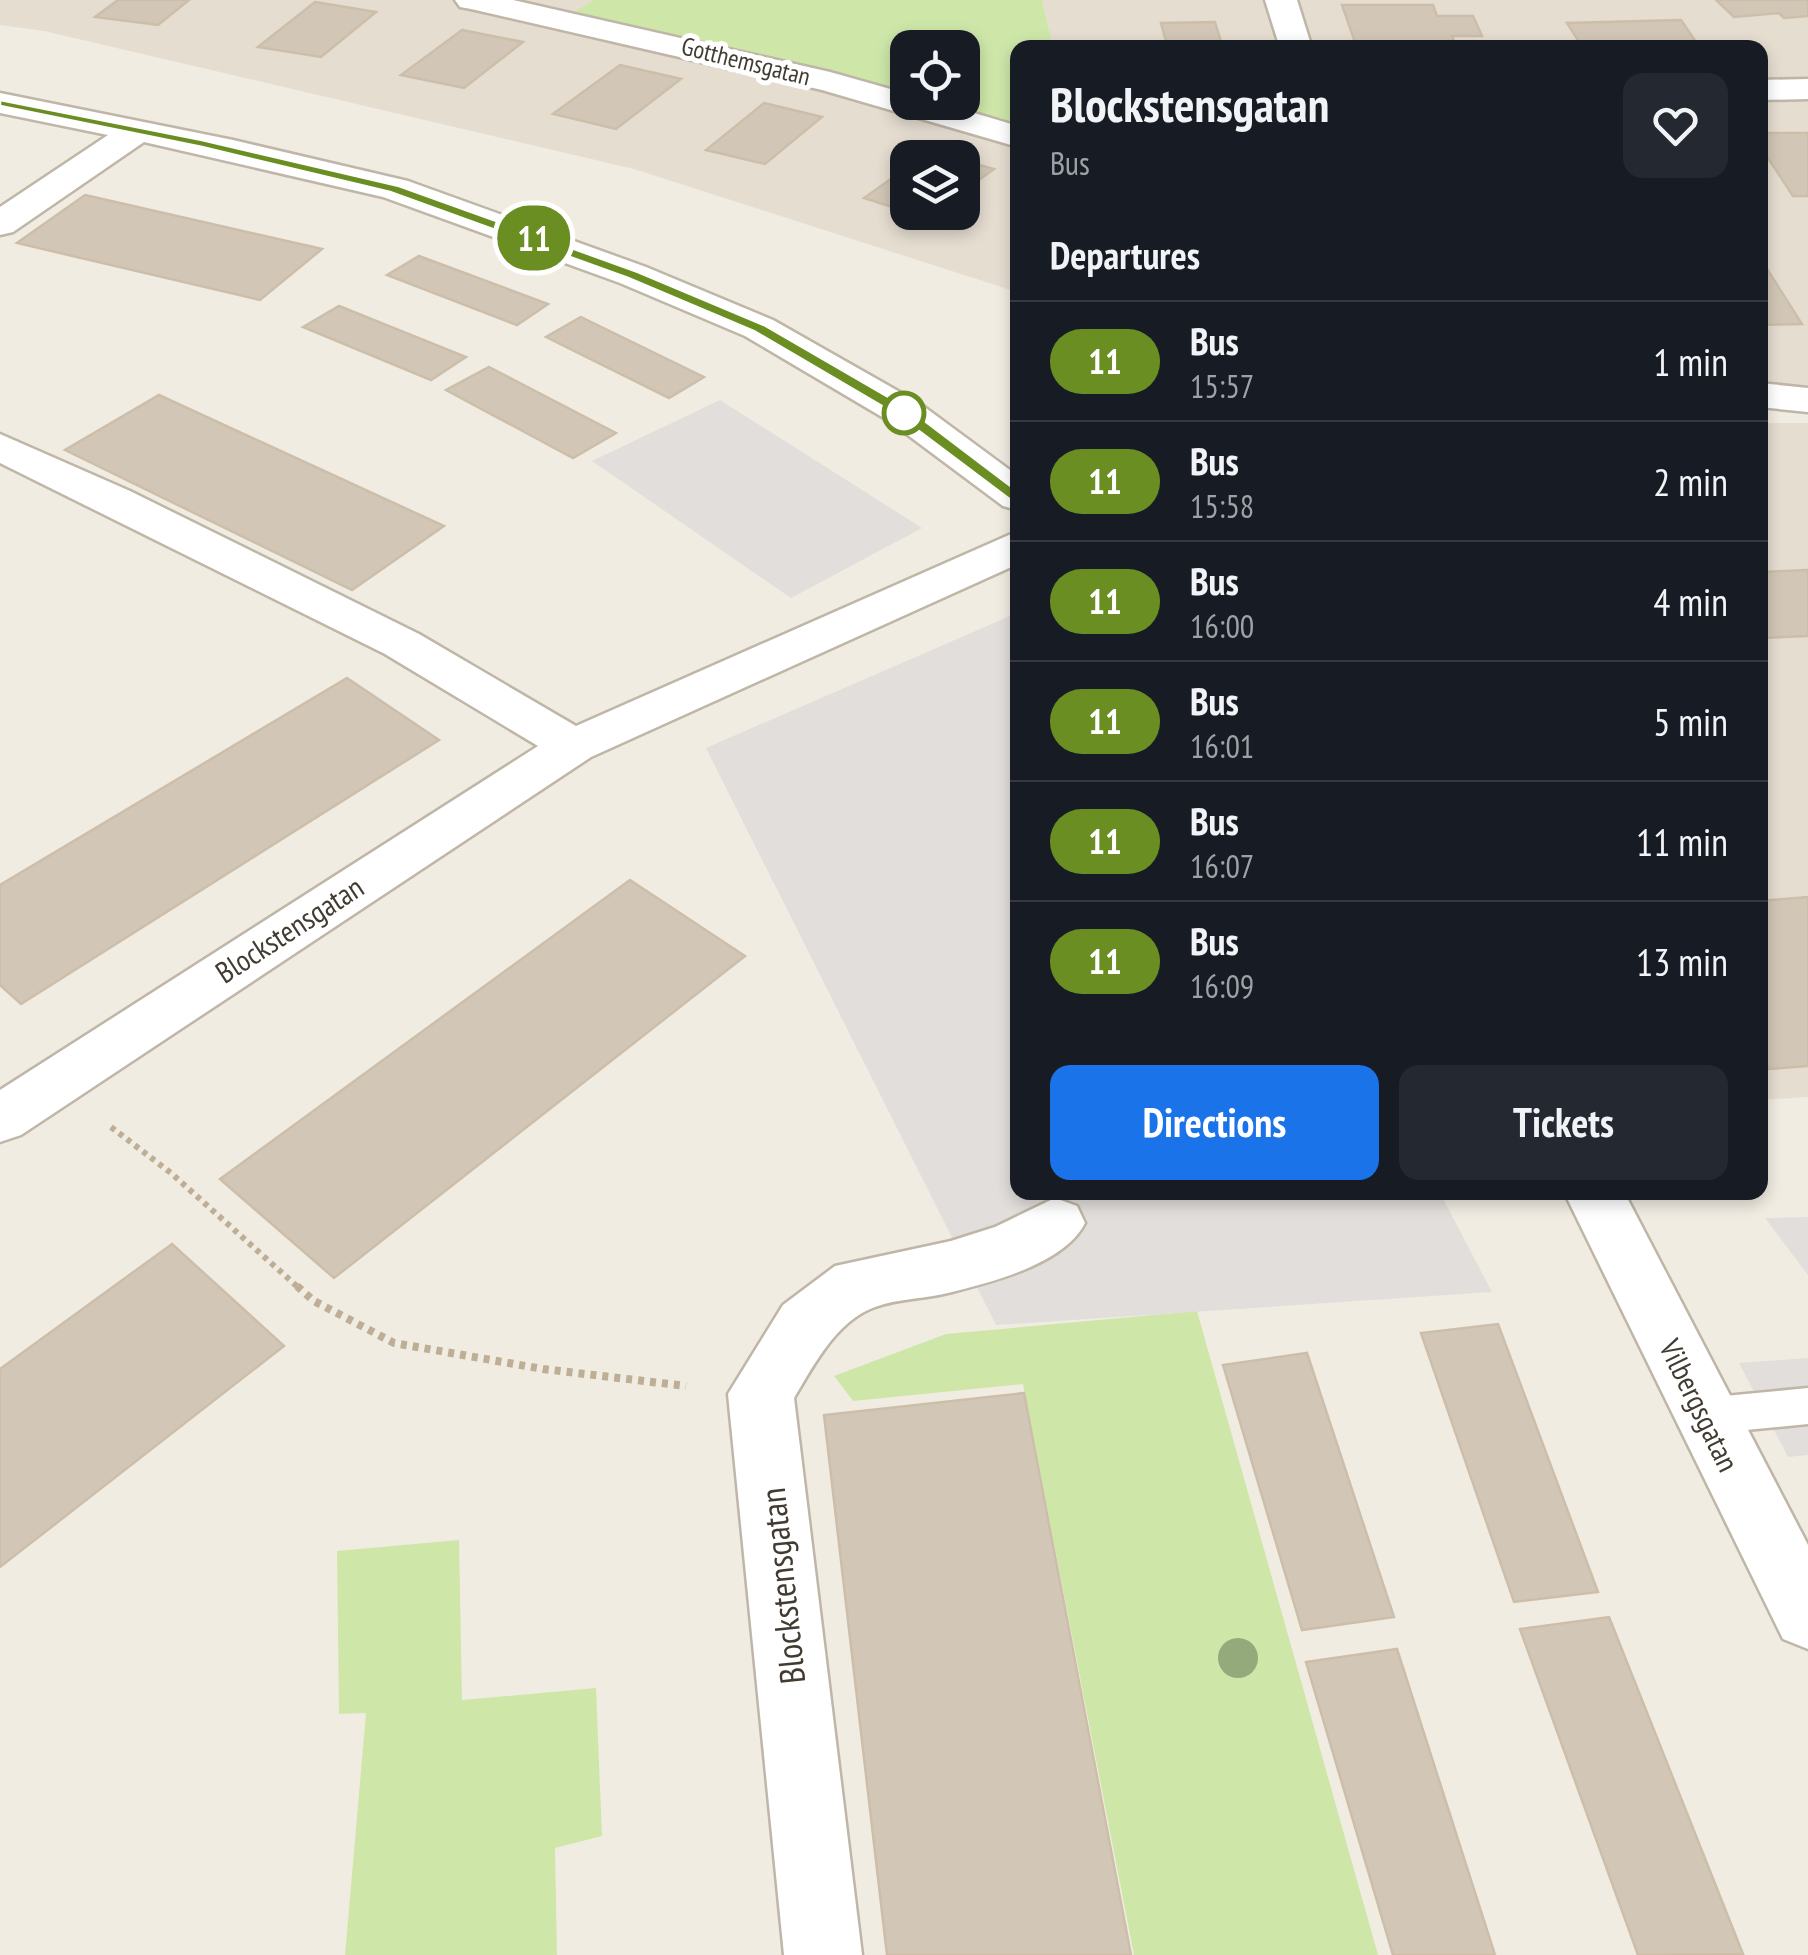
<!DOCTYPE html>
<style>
:root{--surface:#171b24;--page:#242831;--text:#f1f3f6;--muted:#9ea1a6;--line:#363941;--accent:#1a73e8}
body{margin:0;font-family:"PT Sans Narrow",sans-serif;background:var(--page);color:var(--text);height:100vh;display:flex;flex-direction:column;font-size:38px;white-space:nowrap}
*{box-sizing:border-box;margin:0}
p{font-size:32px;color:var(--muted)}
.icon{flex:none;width:55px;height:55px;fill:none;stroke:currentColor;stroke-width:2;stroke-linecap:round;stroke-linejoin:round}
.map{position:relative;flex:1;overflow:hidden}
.side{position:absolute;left:1010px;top:40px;width:758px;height:1160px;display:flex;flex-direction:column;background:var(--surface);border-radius:20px;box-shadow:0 5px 15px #0003}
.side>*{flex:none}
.badge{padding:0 20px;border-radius:32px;font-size:35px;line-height:65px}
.fabs{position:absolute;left:890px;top:30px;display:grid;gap:20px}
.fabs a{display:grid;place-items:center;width:90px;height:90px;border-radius:20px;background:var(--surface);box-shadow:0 5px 15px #0003;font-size:50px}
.map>.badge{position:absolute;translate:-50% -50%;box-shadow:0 0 0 5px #fff}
h2{padding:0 40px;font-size:38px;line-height:90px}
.round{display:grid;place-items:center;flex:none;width:105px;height:105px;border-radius:20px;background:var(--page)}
.summary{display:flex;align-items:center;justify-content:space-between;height:170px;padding:0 40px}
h1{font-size:48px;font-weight:800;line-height:75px}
.button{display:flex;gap:20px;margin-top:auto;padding:20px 40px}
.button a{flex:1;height:115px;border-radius:20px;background:var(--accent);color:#fff;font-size:40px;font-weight:800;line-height:115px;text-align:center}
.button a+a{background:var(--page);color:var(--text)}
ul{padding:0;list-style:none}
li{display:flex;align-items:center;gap:30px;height:120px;padding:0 40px;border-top:2px solid var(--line)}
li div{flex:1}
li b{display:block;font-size:38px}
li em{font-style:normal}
li .badge{min-width:110px;font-weight:700;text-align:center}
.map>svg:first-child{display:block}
</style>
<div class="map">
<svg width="1808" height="1955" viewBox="0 0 1808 1955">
<rect width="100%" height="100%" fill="#f1ece2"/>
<!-- residential -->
<g fill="#e5ddd0" fill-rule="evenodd">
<path d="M 0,0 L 593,0 L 565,18 L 1017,137 L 1017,292 L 634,169 L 44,31 L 0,25 ZM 908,158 L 962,158 L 962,212 L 908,212 Z"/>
<polygon points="1042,0 1808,0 1808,400 1760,395 1760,48 1053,47"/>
<polygon points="1760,423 1808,423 1808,1097 1760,1100"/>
</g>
<!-- green -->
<g fill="#cee7a9" fill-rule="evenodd">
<path d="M 593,0 L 1042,0 L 1053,47 L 1018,48 L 1017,137 L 563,19 ZM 908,48 L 962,48 L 962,102 L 908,102 Z"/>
<polygon points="1197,1311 1378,1955 1134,1955 1023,1384 853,1401 834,1376 946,1334"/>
<polygon points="459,1540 462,1700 596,1688 602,1836 555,1848 557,1955 345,1955 366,1713 339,1714 337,1551"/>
</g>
<!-- parking -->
<g fill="#e1dedb">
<polygon points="720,400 922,528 791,598 592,461"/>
<polygon points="1017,613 1018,1192 1440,1193 1492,1292 996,1325 706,748"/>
<polygon points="1808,1217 1808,1275 1765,1218"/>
<polygon points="1808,1358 1808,1455 1788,1457 1739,1363"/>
</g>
<!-- building -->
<g fill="#d2c7b7" stroke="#cdbeaa" stroke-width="2.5">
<polygon points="118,0 189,0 158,25 95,17"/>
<polygon points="1716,0 1808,0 1808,16 1784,18 1779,13 1734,17"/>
<polygon points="315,2 376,12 321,57 258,47"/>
<polygon points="1342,5 1433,5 1437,16 1473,16 1482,36 1452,36 1457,48 1357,48"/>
<polygon points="1681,20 1700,48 1583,48 1567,23"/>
<polygon points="1215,22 1223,48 1107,46 1167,45 1161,23"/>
<polygon points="462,30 523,42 464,88 401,75"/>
<polygon points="620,65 681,79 616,129 553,114"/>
<polygon points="764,103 822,117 765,164 706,150"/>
<polygon points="1760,133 1808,133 1808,196 1793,196 1760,146"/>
<polygon points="962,160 994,169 962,192"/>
<polygon points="908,167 908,212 864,198"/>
<polygon points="85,195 322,249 260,300 17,243"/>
<polygon points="419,256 548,304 517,325 387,275"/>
<polygon points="1760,258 1802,324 1760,325"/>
<polygon points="339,306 466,357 431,380 303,327"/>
<polygon points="581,317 704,377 669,398 546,337"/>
<polygon points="489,367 616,433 573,458 446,390"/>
<polygon points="159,395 444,526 352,590 65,450"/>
<polygon points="1808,570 1808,636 1760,638 1760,572"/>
<polygon points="347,678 439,740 21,1004 0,985 0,885"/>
<polygon points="630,880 745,956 334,1278 220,1179"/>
<polygon points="1808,897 1808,1066 1769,1069 1760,1051 1760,901"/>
<polygon points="172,1244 284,1346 0,1567 0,1369"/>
<polygon points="1498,1324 1598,1592 1514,1602 1421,1333"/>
<polygon points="1307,1353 1394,1617 1302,1630 1223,1365"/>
<polygon points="1024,1393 1131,1955 887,1955 824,1415"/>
<polygon points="1609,1617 1743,1954 1638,1955 1520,1629"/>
<polygon points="1397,1649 1495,1955 1393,1955 1306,1662"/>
</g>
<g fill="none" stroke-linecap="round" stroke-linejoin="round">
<!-- service casing -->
<g stroke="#bfb6a7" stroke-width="5">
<polygon id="service" points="1808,1388 1808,1424 1704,1434 1689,1429 1683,1416 1689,1403 1704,1398"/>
</g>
<!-- minor casing -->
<g stroke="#bfb6a7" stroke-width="5">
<g id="minor">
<polygon points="455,0 513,0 830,72 908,94 908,102 937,102 1018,126 1018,147 822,90 471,9 460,7"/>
<polygon points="1265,0 1297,0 1312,48 1280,48"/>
<polygon points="1808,79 1808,99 1760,100 1760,80"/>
<polygon points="0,93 233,140 408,181 646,267 773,320 919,403 1018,476 1018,510 1003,506 889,421 745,336 620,283 383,197 144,142 13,232 0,235 0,207 108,135 0,113"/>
<polygon points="1760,383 1808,388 1808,412 1760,407"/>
<polygon points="0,434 130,491 419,634 576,726 1018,531 1018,564 591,757 21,1135 0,1142 0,1090 538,746 385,654 0,463"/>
<polygon points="1564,1192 1624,1192 1808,1545 1808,1649 1783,1639"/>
<path d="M 1055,1198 L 1077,1206 L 1085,1223 C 1064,1264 994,1281 952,1292 C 927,1299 899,1298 875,1307 C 836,1321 814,1365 794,1398 L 862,1955 L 784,1955 L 728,1394 L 783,1305 L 835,1266 L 951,1241 L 995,1227 Z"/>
</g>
</g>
<!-- path-far1 -->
<polyline stroke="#beae96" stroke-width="6" stroke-dasharray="5 5" stroke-linecap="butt" points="111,1127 171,1173 300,1289"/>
<!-- path -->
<polyline stroke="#beae96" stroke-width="8" stroke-dasharray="6 6" stroke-linecap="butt" points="297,1286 314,1301 394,1343 543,1369 686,1386"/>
<!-- service -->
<use href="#service" fill="#fff" fill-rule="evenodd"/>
<!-- minor -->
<use href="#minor" fill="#fff" fill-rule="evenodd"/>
</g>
<!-- trees -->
<circle fill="#94aa7b" cx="1238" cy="1658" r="20"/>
<!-- line -->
<polygon fill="#6b8e23" stroke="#fff" stroke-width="2.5" points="0,100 202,140 399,186 638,272 764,325 909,409 1025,497 1012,501 899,416 754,331 628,278 390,192 202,147 0,106"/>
<!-- markers -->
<circle fill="#fff" stroke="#6b8e23" stroke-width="5" cx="904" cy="413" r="20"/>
<g text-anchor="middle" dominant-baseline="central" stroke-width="10" stroke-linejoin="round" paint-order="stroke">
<!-- far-street labels -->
<g font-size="25" fill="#423b32" stroke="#fff">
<text transform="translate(746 61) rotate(14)">Gotthemsgatan</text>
</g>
<!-- street labels -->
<g font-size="30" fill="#423b32" stroke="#fff">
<text transform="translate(289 929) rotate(-33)">Blockstensgatan</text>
<text transform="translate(1700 1405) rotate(64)">Vilbergsgatan</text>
</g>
<!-- near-street labels -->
<g font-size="35" fill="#423b32" stroke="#fff">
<text transform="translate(782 1586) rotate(-96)">Blockstensgatan</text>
</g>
</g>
</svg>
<div class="fabs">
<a><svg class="icon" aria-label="locate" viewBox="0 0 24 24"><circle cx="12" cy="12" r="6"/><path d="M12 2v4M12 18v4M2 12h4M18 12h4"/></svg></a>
<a><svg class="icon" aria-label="layers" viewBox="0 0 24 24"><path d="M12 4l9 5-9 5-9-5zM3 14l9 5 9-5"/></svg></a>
</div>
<b class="badge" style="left:534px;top:238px;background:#6b8e23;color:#fff">11</b>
<section class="side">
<div class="summary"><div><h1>Blockstensgatan</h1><p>Bus</p></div><a class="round"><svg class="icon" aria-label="heart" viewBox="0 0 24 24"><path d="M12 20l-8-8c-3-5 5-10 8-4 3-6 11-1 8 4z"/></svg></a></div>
<h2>Departures</h2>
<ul>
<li><span class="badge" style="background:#6b8e23;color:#fff">11</span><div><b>Bus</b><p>15:57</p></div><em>1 min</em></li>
<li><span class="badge" style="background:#6b8e23;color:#fff">11</span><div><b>Bus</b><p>15:58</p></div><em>2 min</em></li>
<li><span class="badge" style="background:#6b8e23;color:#fff">11</span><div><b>Bus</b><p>16:00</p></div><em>4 min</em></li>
<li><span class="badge" style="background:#6b8e23;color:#fff">11</span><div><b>Bus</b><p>16:01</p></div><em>5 min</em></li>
<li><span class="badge" style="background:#6b8e23;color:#fff">11</span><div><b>Bus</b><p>16:07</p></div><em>11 min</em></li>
<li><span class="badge" style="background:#6b8e23;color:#fff">11</span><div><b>Bus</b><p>16:09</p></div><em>13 min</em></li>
</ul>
<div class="button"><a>Directions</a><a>Tickets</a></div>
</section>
</div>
